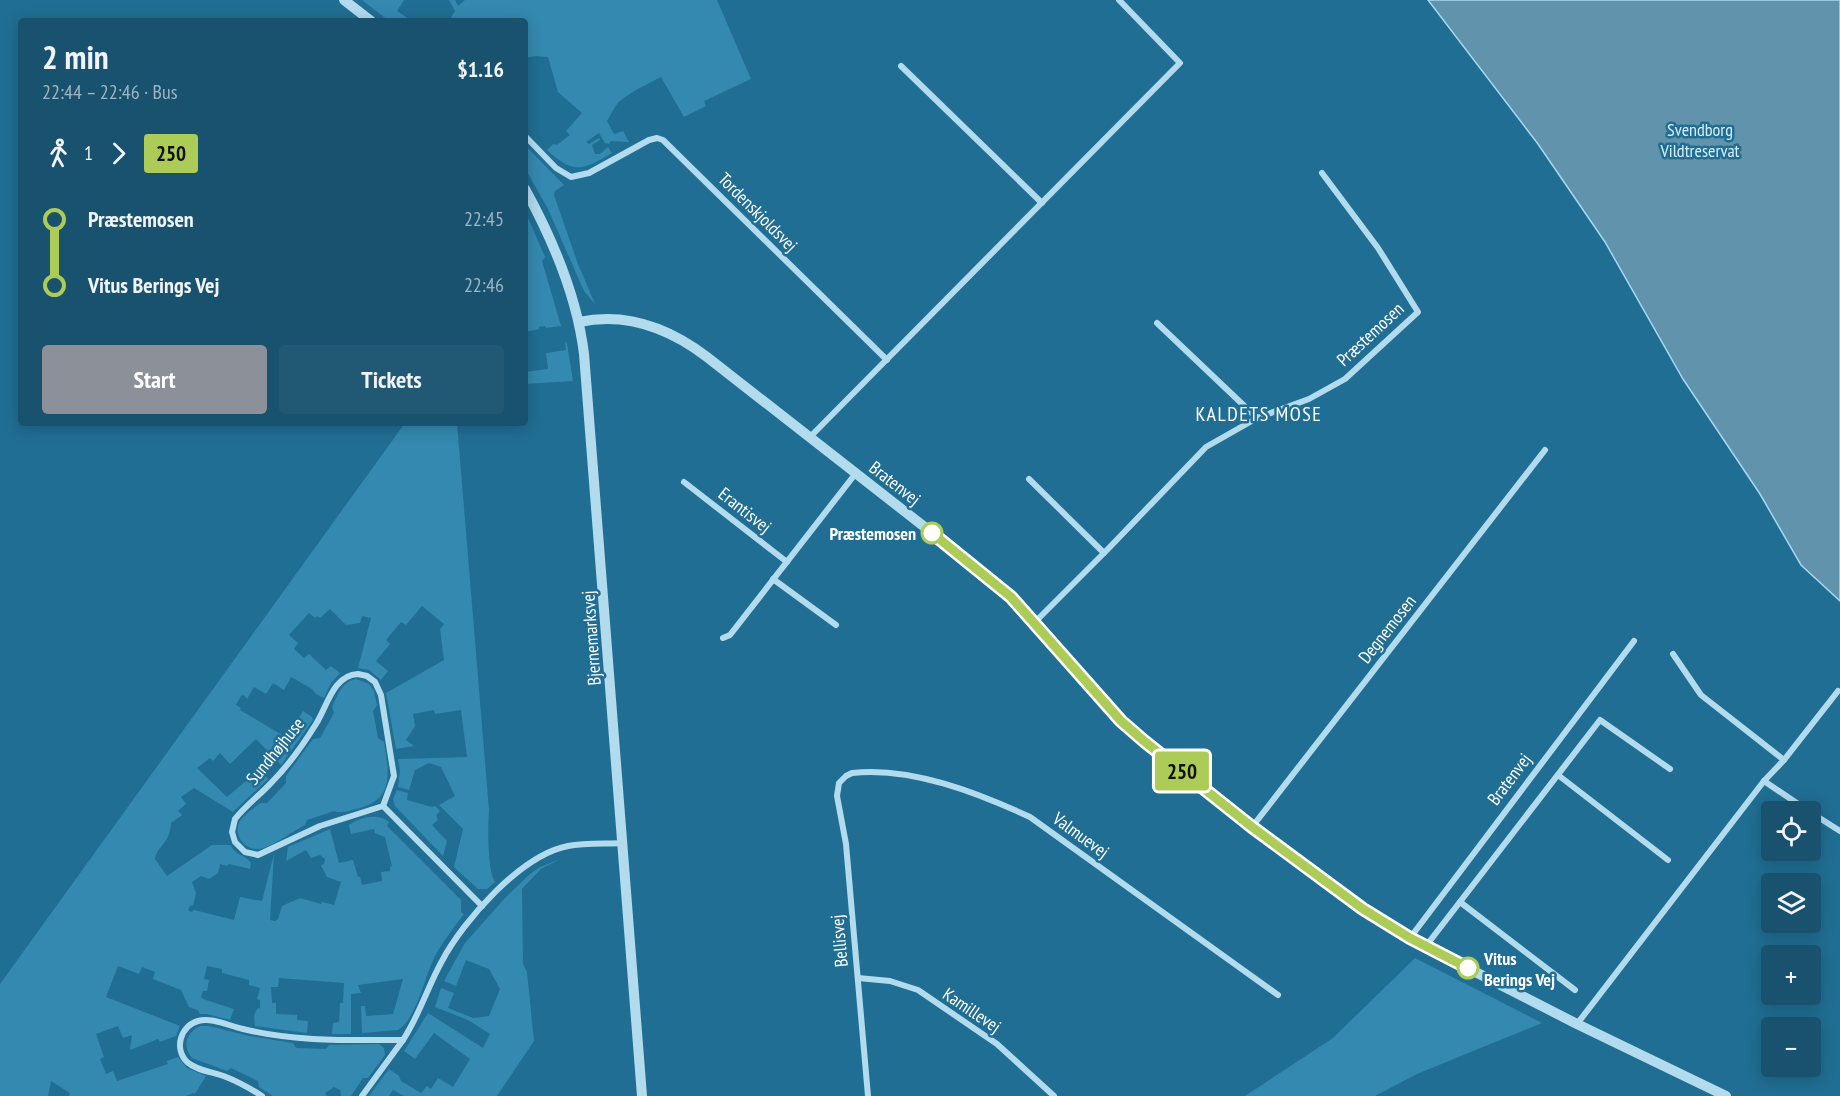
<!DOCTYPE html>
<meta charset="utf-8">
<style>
:root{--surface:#18526e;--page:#215873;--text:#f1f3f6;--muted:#9fb6c2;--accent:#8c9099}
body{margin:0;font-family:"PT Sans Narrow",sans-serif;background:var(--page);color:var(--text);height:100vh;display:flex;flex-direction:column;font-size:22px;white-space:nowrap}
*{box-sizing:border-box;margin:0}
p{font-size:20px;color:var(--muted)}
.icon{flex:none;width:33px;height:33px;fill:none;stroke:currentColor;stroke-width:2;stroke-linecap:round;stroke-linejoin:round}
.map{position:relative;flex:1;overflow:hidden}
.drawer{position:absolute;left:18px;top:18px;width:510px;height:408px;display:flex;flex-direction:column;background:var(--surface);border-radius:6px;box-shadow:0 3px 15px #0003}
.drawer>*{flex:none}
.badge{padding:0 12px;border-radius:4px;font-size:21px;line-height:39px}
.tools{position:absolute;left:1761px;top:801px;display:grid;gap:12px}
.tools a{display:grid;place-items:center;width:60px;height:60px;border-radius:6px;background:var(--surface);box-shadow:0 3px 15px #0003;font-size:30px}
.map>.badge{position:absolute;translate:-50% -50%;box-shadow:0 0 0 3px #fff}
.legs{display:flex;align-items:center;gap:9px;height:66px;padding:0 24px;font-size:20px}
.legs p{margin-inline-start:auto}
.overview{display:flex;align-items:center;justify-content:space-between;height:102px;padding:0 24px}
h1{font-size:33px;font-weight:700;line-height:45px}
.primary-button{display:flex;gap:12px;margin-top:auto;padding:12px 24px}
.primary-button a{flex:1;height:69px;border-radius:6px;background:var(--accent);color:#fff;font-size:24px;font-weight:700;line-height:69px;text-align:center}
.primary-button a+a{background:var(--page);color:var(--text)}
ul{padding:0 24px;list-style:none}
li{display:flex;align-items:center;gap:21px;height:66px;font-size:22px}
li i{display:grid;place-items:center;width:9px;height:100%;margin:0 8px;background:currentColor}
li i::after{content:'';width:15px;height:15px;margin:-8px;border:4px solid;border-radius:50%;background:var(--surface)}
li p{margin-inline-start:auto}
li:first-child i{background:linear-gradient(#0000 50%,currentColor 0)}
li:last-child i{background:linear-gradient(currentColor 50%,#0000 0)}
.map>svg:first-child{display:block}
</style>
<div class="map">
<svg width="1840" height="1096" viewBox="0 0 1840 1096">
<rect width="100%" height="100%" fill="#206e93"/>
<!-- green -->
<g fill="#3489b0">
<polygon points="362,0 404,0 397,11 412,21 389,21"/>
<path d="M 449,0 L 455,0 L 458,6 L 465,0 L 717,0 L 751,79 L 704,101 L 706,106 L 684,117 L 661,77 C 646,85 632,91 620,101 C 615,105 611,115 607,121 L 614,134 L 623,131 L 629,142 L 611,141 L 609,144 L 605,143 L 599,133 L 586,142 L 589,144 L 599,138 L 600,140 L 592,145 L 595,154 L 600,154 L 608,147 L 612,153 C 583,170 574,175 547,150 L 553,144 L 557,145 L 570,135 L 566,131 L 582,113 L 558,92 L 548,57 L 535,56 L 525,58 L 525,21 L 449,21 L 455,11 Z"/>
<polygon points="525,145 564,185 555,191 554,195 578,264 595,304 584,291 548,209 525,168"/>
<polygon points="525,211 545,257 542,261 561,326 546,328 545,326 539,327 539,329 525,332"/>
<polygon points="565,342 567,344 573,381 525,384 525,372 548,369 546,353 566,350"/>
<path d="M 405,423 L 457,423 L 489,810 C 488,826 487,869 495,882 L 487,889 L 478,889 L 454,867 L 463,829 L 439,805 L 455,796 L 441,767 L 429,763 L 415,770 L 409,790 L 398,787 L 400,770 L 398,759 L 467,757 L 461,710 L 435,714 L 434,710 L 413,714 L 415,726 L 406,740 L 414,746 L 396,749 L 386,693 L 444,660 L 440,629 L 444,624 L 422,606 L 406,625 L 401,622 L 386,640 L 390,644 L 376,661 L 388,671 L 381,680 L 369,670 L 358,668 L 371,618 L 362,616 L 360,623 L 346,625 L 330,609 L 320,618 L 317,616 L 315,618 L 309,613 L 289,635 L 298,643 L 294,649 L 304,658 L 309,654 L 326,670 L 331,666 L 340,673 L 331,683 L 324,698 L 316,694 L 312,689 L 291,677 L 284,690 L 273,683 L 266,694 L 254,687 L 247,699 L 244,695 L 241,696 L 236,705 L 241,708 L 240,710 L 287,738 L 303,711 L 312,717 L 313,720 L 281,765 L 256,739 L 230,764 L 220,753 L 213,761 L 210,758 L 197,768 L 227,797 L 263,767 L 268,772 L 265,775 L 268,779 L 233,812 L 194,788 L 181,797 L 186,804 L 178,811 L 182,815 L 171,823 C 170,844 157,846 155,859 L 167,876 L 212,845 L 230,845 C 236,856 246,855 251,863 L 250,869 L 229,864 L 227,866 L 220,864 L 218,873 L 209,879 L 201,876 L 192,882 L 196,893 L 193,905 L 190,906 L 188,910 L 191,912 L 194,910 L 234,920 L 240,897 L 262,901 L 274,854 L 270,920 L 275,921 L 278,919 L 282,906 L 300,898 L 321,904 L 322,902 L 334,905 L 341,882 L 327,877 L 321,865 L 324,864 L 325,859 L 320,855 L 311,858 L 306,850 L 286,861 L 288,847 L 330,829 L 339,863 L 353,860 L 358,877 L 360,877 L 362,885 L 382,881 L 381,872 L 390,871 L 390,867 L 392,866 L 385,837 L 375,833 L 374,829 L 351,834 L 349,825 C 361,817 378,813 389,822 L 387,826 L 461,900 L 461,912 L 464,914 C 454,927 444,940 436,954 C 425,974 417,1019 398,1030 L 362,1033 L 361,1006 L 365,1006 L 366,1016 L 393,1014 L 403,979 L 358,985 L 361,993 L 351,994 L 351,1034 L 332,1034 L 333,1023 L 339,1022 L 340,1003 L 343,1003 L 344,983 L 279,978 L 278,987 L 271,987 L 272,1003 L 276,1003 L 276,1014 L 297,1015 L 297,1020 L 308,1021 L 307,1033 L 255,1026 C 254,1018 253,1014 258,1008 L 260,1009 L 260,1000 L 257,999 L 260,988 L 249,985 L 249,980 L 222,973 L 222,969 L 207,966 L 204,979 L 209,980 L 207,991 L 203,991 L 201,997 L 203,999 L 234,1009 L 230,1020 L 207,1014 L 200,1014 L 198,1010 L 189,1007 L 181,990 L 153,979 L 155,972 L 142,967 L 139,974 L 118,966 L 106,997 L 180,1026 L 176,1036 L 160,1042 L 158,1039 L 130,1050 L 132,1035 L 123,1038 L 118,1026 L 96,1034 L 104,1057 L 100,1059 L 106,1074 L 113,1071 L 117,1081 L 168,1064 L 167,1061 L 178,1057 L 187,1068 L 206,1076 L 195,1094 L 193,1093 L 186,1096 L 69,1096 L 70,1093 L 51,1081 L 48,1096 L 0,1096 L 0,984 Z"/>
<path d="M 356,679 L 369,684 L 374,691 L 377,705 L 373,711 L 378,738 L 384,742 C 389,773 395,800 356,809 C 348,811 341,814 334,811 L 307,820 L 305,825 C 291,832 277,844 263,848 C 248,853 233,838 239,823 C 243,815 253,809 260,803 L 267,803 L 286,783 L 286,776 L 313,739 L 320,738 L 334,713 L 332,707 C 338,695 341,682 356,679 Z"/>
<polygon points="397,790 408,793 407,800 432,807 435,806 440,811 436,815 438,820 432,825 447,841 443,856 395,806 393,799"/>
<polygon points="560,859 541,869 522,889 523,964 527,972 534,1041 497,1096 404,1096 393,1090 389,1096 369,1096 389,1069 399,1076 401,1081 421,1093 427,1086 431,1089 438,1078 453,1087 470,1059 434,1033 415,1059 404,1051 428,1013 483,1048 490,1034 468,1020 435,1007 441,988 454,993 448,1008 473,1018 489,1016 500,989 489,969 466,960 456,986 444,981 465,943 505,898 530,874 540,867"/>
<polygon points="1415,958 1542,1023 1417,1074 1375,1096 1245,1096 1333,1038"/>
<path d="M 200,1026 L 209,1026 L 249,1036 L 293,1043 L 296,1048 L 326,1049 L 329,1045 L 379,1044 L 384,1048 L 385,1055 L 368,1078 L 363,1078 L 351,1096 L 341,1096 L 340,1090 L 334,1087 L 325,1093 L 327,1096 L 273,1096 L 259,1087 L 258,1081 L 231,1068 L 227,1071 L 192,1058 C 182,1046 186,1033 200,1026 Z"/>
</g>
<!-- water -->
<polygon fill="#6194ac" stroke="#a6d9ef" stroke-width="1.5" points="1428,0 1840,0 1840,601 1801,565 1760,494 1683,379 1605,242 1538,144"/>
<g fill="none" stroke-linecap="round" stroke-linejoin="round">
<!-- minor -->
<g stroke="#b2dbee" stroke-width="6">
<polyline points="901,66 1042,203"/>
<polyline points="525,136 556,168 571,177 589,173 649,140 657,138 663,140 887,360"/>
<polyline points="1157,323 1257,418"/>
<polyline points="811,436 1180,63 1119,0"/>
<polyline points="1029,479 1104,553"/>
<polyline points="684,482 787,562"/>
<polyline points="773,579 836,625"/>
<polyline points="1035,622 1107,550 1206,447 1257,418 1309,399 1345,379 1418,312 1378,248 1322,173"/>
<polyline points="723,638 730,635 856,473"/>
<polyline points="1673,654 1701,695 1784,760"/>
<path d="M 358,674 L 367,676 L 375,682 L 381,695 L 394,776 L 383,806 L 320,826 L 258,855 L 245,852 L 235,842 L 232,832 L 235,819 C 245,806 260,795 271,783 C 288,766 303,745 316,724 C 327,707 333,675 358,674 Z"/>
<polyline points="1558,775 1668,860"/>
<polyline points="1764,781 1810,812"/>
<polyline points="383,806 482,906"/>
<polyline points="1810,812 1840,831"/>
<polyline points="1252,827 1545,450"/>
<polyline points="1460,902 1575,990"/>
<polyline points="1410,938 1634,641"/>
<polyline points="1426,946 1600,720 1670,769"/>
<polyline points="858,978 890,981 918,990 997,1044 1054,1096"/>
<polyline points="1577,1024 1764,781 1784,760 1838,691"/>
<path d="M 403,1040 C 420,1014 427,988 442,961 C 463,921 521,855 568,846 C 585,843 605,844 623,843"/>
<path d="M 262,1096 C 251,1089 239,1082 226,1077 C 214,1072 197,1071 187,1062 C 174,1049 180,1026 198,1021 C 212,1017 229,1026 243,1029 C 296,1042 349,1040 403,1040 L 362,1096"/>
<path d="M 868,1096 L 846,844 L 837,796 L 839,783 L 846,776 L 852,773 C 910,766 978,793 1030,817 L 1278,995"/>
</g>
<!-- tertiary -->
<g stroke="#b2dbee" stroke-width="10">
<polyline points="344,0 371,21"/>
<path d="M 525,189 C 553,240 577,296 584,354 L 642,1096"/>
<path d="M 579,322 C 626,312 669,328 707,357 L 995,582 L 1035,622 L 1121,721 L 1252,827 L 1363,909 L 1410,938 L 1489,979 L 1577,1024 L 1726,1096"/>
</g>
</g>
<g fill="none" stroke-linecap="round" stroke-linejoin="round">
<!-- line-1 casing -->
<g stroke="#fff" stroke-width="14">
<polyline id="line-1" points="932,533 1011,597 1121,721 1144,741 1252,827 1363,909 1410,938 1468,968"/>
</g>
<!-- line-1 -->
<use href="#line-1" stroke="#adcb57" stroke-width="9"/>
</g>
<!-- markers -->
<g fill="#fff" stroke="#adcb57" stroke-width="3">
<circle cx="932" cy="533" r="10"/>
<circle cx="1468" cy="968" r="10"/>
</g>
<g text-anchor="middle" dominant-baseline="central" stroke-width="5" stroke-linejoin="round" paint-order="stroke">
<!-- park labels -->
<g font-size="18" fill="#d8effa" stroke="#206e93">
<text x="1700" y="129">Svendborg<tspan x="1700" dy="21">Vildtreservat</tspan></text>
</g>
<!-- street labels -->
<g font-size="18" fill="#fff" stroke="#206e93">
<text transform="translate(758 212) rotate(45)">Tordenskjoldsvej</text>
<text transform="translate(1370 334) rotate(-43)">Præstemosen</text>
<text transform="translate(895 483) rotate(38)">Bratenvej</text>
<text transform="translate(745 510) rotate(38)">Erantisvej</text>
<text transform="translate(1387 629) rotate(-52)">Degnemosen</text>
<text transform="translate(591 638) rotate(-94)">Bjernemarksvej</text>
<text transform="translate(275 751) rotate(-51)">Sundhøjhuse</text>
<text transform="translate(1509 779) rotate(-53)">Bratenvej</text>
<text transform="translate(1081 835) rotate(36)">Valmuevej</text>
<text transform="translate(839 941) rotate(-95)">Bellisvej</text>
<text transform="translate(972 1010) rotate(34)">Kamillevej</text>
</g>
<!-- stop labels -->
<g font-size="18" font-weight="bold" fill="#fff" stroke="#206e93" text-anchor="end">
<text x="916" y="533">Præstemosen</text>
<text x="1484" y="958" text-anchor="start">Vitus<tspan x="1484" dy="21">Berings Vej</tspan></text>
</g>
<!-- neighbourhood labels -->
<g font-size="20" letter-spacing="1.5" fill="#fff" stroke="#206e93">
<text x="1259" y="414">KALDETS MOSE</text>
</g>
</g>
</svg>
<div class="tools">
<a><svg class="icon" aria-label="locate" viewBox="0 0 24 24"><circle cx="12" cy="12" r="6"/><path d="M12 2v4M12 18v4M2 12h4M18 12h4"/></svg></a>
<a><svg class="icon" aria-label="layers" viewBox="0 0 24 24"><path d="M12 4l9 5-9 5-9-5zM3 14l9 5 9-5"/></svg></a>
<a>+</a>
<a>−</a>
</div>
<b class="badge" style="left:1182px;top:771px;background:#adcb57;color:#111">250</b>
<section class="drawer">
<div class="overview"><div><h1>2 min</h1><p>22:44 – 22:46 · Bus</p></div><b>$1.16</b></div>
<div class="legs"><svg class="icon" aria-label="walk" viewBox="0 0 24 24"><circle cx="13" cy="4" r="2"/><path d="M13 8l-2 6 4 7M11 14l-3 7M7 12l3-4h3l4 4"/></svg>1<svg class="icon" aria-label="forward" viewBox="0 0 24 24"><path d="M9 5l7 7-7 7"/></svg><b class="badge" style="background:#adcb57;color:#111">250</b></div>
<ul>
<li><i style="color:#adcb57"></i><b>Præstemosen</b><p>22:45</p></li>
<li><i style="color:#adcb57"></i><b>Vitus Berings Vej</b><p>22:46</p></li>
</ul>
<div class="primary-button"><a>Start</a><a>Tickets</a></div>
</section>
</div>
